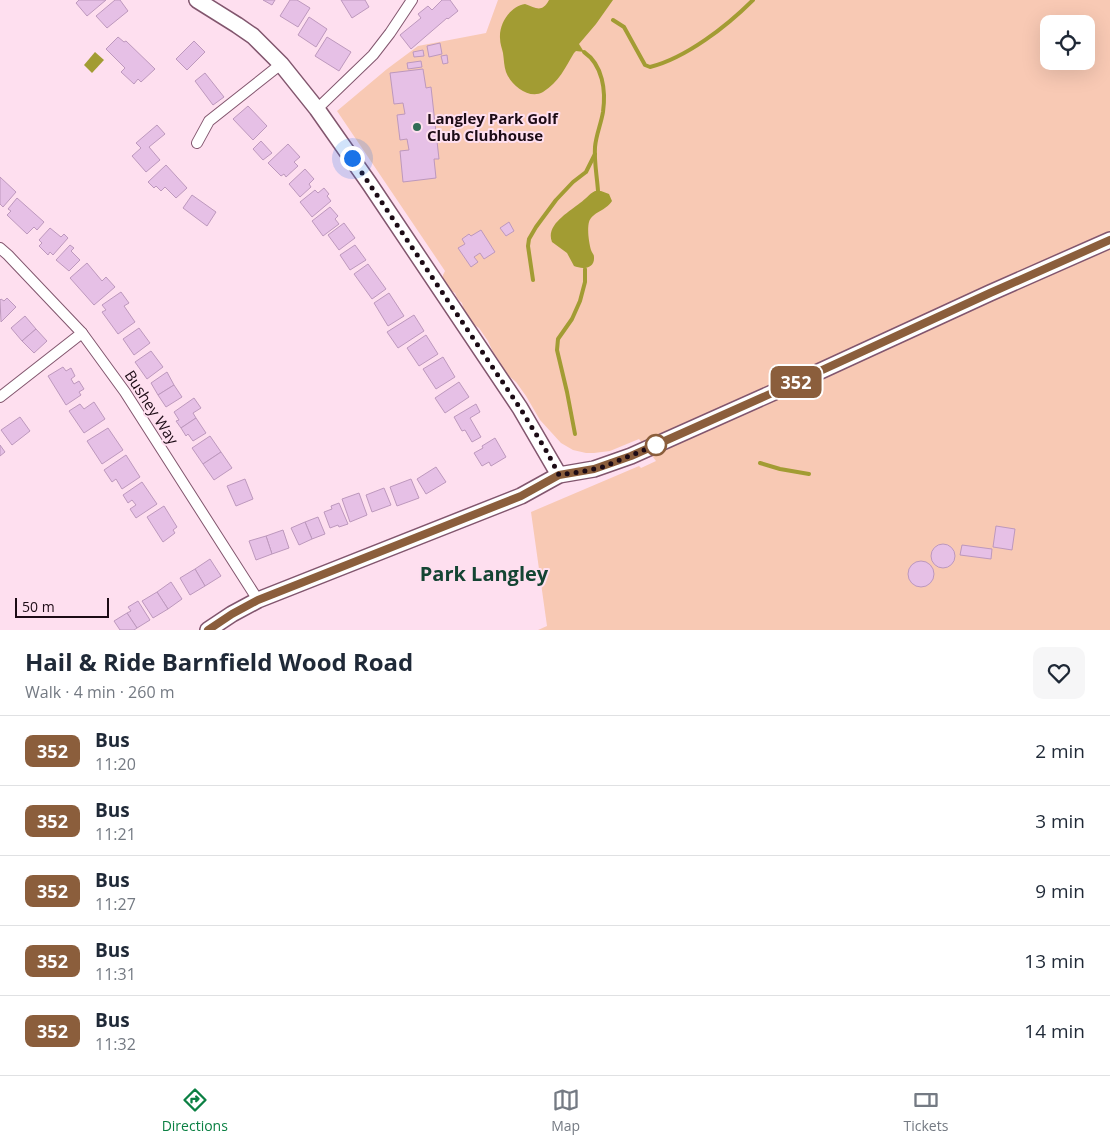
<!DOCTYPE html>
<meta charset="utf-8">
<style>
:root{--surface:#fff;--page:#f6f6f7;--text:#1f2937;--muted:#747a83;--line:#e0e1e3;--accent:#0b8043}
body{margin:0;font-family:"Open Sans",sans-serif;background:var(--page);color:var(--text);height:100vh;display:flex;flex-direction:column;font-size:19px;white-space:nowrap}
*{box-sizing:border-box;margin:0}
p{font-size:16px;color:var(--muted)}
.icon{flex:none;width:28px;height:28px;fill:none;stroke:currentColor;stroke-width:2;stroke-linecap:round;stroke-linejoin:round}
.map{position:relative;height:630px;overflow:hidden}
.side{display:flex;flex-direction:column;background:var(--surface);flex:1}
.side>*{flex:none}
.badge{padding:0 10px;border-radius:8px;font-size:18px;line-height:32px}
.tools{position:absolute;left:1040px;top:15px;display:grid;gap:10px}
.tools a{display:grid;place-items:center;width:55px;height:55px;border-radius:10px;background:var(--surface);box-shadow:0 5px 20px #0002;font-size:25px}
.scale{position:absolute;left:15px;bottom:12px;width:94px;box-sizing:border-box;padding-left:5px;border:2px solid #1c0b15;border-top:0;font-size:14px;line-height:18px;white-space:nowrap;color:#1c0b15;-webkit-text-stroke:4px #fedfef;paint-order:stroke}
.you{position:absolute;width:25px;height:25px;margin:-12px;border:4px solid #fff;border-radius:50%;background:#1a73e8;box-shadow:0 0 0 8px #1a73e833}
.map>.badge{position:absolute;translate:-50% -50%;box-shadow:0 0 0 2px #fff}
.round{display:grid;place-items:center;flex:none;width:52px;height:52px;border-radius:10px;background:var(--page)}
.headline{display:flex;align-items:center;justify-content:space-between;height:85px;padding:0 25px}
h1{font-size:24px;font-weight:700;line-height:38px}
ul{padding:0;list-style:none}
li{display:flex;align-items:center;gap:15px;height:70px;padding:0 25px;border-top:1px solid var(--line)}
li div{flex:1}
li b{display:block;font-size:19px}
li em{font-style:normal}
li .badge{min-width:55px;font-weight:700;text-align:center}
.dock{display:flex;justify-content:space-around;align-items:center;height:70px;border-top:1px solid var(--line);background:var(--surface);font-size:14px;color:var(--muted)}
.dock a{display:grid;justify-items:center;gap:2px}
.dock .active{color:var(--accent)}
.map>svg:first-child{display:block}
</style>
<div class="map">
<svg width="1110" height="630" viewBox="0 0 1110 630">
<rect width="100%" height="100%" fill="#fedfef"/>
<!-- green -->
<path fill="#f8c9b4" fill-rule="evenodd" d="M 498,0 L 1110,0 L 1110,630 L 538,630 L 547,626 L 531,512 L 639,466 L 641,468 L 656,461 L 639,439 L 610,451 L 594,453 L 586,453 L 573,450 L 561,443 L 540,420 L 526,396 L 516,382 L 503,371 L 500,362 L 493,352 L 488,341 L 479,328 L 473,324 L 469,317 L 465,315 L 462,303 L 457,298 L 455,293 L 448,289 L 443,282 L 443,275 L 445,271 L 337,111 L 387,69 L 418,46 L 486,33 ZM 1049,24 L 1086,24 L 1086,61 L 1049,61 Z"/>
<!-- water -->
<g fill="#a29c33">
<path d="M 549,0 L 613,0 L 596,24 L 579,44 L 584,52 L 576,51 L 574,53 C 565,68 559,82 543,92 C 529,100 511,85 506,72 C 504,66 504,60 503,53 C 502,48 500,44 500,38 C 499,23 511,6 525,4 C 536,8 542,13 549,0 Z"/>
<polygon points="95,52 104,60 92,73 84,65"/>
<path d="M 595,191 L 601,191 L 609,194 L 612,201 C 606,211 592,212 589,222 C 587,230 589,243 591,250 C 592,253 594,254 594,257 C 595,270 581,269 574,266 L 567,253 L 552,242 C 545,225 569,212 580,203 C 586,199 589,194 595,191 Z"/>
</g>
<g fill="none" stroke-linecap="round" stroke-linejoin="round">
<!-- stream -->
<g stroke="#a29c33" stroke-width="4">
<path d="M 613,20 L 624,27 L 645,65 L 650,67 C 686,58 727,26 753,0"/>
<path d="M 584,52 C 603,65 606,91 603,112 C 601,124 596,135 595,147 C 594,162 597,176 598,191"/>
<polyline points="533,280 528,246 529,239 536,227 556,200 573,182 586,172 595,154"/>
<polyline points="575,434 567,392 557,350 558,339 572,319 580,301 585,282 585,269"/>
<polyline points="760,463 780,469 809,474"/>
</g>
</g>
<!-- building -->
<g fill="#e6c0e6" stroke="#bd98bd">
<polygon points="79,0 106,0 87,16 76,3"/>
<polygon points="115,0 120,0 128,11 107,28 96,16"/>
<polygon points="263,0 275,0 272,5"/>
<polygon points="290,0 297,0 310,8 298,27 280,16"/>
<polygon points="341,0 365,0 369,7 352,18"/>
<polygon points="442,0 450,0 458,11 448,19 447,18 411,49 400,35 421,18 418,14 428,6 432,10"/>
<polygon points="309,17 327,29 316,47 298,35"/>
<polygon points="118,37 124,42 126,41 155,69 141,82 138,79 134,84 121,72 125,68 106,49"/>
<polygon points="327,37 351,52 339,71 315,56"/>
<polygon points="194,41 205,52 187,70 176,59"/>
<polygon points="440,43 442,54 429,57 427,46"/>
<polygon points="423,50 424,56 414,57 413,52"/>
<polygon points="447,55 448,63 443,64 441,56"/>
<polygon points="421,61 422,67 408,69 407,63"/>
<polygon points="423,69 426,88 431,87 439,159 434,159 436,178 403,182 400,151 409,150 407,139 400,140 397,115 405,114 403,103 394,104 390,73"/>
<polygon points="205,73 224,97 213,105 195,81"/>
<polygon points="248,106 267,126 253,140 233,119"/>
<polygon points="157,125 165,134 149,147 160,160 146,172 132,156 141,148 136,143"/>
<polygon points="261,141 272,153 263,160 253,149"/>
<polygon points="288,144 300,157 294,162 298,166 286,177 284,174 281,176 268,163"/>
<polygon points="166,165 187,188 176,198 165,187 161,191 156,186 154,188 148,182"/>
<polygon points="305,169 314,179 309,184 311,187 300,197 289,184"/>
<polygon points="0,177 16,192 3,207 0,204"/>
<polygon points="324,188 329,194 327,196 331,201 312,217 300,202 315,190 318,193"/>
<polygon points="192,195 216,212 207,226 183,208"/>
<polygon points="17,198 44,222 37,230 34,227 27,234 7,215 11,211 8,209"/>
<polygon points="330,207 338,216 335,219 339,224 323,236 312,221"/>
<polygon points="509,222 514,231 506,236 500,228"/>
<polygon points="344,223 355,238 339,250 328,235"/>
<polygon points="50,228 61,237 64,234 68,238 53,255 50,252 48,255 39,246 42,243 39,240"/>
<polygon points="481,230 495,252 484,259 480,253 474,257 478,262 471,267 458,248 465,244 462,239 469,234 471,236"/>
<polygon points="70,245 74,248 71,251 80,260 69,271 56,260"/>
<polygon points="355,245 366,260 350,270 340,255"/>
<polygon points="87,263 102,281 106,277 115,287 94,305 70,278"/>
<polygon points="368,264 386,289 372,299 354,274"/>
<polygon points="121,292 129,303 124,306 135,322 118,334 102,312 106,310 102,305"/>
<polygon points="389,293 404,316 388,326 374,303"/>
<polygon points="7,298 16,307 1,322 0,300 1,299 4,301"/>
<polygon points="414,315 424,331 398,348 387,332"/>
<polygon points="25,316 36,329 22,341 11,328"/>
<polygon points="139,328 150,343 134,355 123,339"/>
<polygon points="36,329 47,341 34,353 22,341"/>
<polygon points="426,335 438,354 419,366 407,348"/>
<polygon points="151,351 163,367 147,379 135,362"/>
<polygon points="443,357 455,377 436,389 423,369"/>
<polygon points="63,367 66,371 71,368 75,376 71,379 74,384 79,381 84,389 79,392 81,395 66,405 48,376"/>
<polygon points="167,372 174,385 158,395 151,383"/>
<polygon points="459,382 469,397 445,413 435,398"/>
<polygon points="174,385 182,397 166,407 158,395"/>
<polygon points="194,398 201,408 193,413 196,418 181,428 176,421 179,420 174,412"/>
<polygon points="94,402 105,419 84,433 69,411 80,404 84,409"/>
<polygon points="476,404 480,412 470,418 481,437 472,442 465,430 462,431 454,417"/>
<polygon points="20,417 30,431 12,445 1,430"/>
<polygon points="196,418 206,433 193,441 188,434 186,436 181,428"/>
<polygon points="108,428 123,450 102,464 87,441"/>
<polygon points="210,436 221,452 203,464 192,448"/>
<polygon points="495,438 506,457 491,466 489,462 482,466 474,453 483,448 482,446"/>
<polygon points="0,445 5,452 0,456"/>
<polygon points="221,452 232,468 214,480 203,464"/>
<polygon points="126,455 140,477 122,489 116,479 112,482 104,470"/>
<polygon points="436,467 446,482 426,494 417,479"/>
<polygon points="245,479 253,499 236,506 227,486"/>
<polygon points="411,479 419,498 397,506 390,487"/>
<polygon points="142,482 157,504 136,518 130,509 136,505 132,500 128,503 123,495"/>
<polygon points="384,488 391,505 372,512 366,495"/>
<polygon points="359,493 367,515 350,522 342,499"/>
<polygon points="339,503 348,524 339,527 338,525 330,528 324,512 332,509 331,506"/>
<polygon points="164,506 177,527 173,530 175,533 163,542 147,517"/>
<polygon points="318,517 325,534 312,539 305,522"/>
<polygon points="305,522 312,539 299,545 291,528"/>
<polygon points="996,526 1015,529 1012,550 993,547"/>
<polygon points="283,530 289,548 272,554 266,536"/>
<polygon points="266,536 272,554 256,560 249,541"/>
<circle cx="943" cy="556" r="12"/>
<polygon points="962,545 992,549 991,559 960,555"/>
<polygon points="210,559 221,576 205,586 195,569"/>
<circle cx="921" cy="574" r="13"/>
<polygon points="195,569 205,586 190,595 180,578"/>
<polygon points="171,582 182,599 168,609 157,592"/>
<polygon points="157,592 168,609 153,618 142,601"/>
<polygon points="138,601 150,620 137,628 127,613 131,611 128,607"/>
<polygon points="127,613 137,628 134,630 120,630 114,621"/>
</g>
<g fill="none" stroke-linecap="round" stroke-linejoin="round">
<!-- street casing -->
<g stroke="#82566e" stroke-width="12">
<g id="street">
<polyline points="317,109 373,55 390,33 412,0"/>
<polyline points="197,143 209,121 281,64"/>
<polyline points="0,248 8,255 82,333 125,392 258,600"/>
<polyline points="0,397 82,333"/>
</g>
</g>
<!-- secondary casing -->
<g stroke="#82566e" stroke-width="18">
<g id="secondary">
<polyline points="197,0 237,25 253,36 281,64 317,109 369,183 520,408 559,475"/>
<polyline points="208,630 232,614 258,600 521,496 559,475 594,469 631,456 790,385 990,293 1110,240"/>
</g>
</g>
<!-- street -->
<use href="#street" stroke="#fff" stroke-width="10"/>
<!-- secondary -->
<use href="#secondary" stroke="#fff" stroke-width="15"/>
</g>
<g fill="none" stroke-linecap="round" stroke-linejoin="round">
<!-- line casing -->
<g stroke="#fff" stroke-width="11">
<polyline id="line" points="208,630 232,614 258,600 521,496 559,475 594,469 631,456 761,398 990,293 1110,240"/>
</g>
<!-- line -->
<use href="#line" stroke="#8b5e3c" stroke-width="8"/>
<!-- walk -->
<polyline stroke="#1c0b15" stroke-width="5" stroke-dasharray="0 9" points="352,158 520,408 547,452 559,475 580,472 603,467 656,445"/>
</g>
<!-- markers -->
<circle fill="#326d56" stroke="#fedfef" stroke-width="2" cx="417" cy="127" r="5"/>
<circle fill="#fff" stroke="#8b5e3c" stroke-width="2.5" cx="656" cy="445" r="10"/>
<g text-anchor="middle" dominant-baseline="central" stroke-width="4" stroke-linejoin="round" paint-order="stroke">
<!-- poi labels -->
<g font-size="15" font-weight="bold" fill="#1c0b15" stroke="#fedfef" text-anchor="start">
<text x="427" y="118">Langley Park Golf<tspan x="427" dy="17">Club Clubhouse</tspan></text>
</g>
<!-- street labels -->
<g font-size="15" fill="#1c0b15" stroke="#fedfef">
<text transform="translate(152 407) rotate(57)">Bushey Way</text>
</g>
<!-- district labels -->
<g font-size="20" font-weight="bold" fill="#144433" stroke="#fedfef">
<text x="484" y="573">Park Langley</text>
</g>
</g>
</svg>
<div class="tools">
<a><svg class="icon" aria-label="locate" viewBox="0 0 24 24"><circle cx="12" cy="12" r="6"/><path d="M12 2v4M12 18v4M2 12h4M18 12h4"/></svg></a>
</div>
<div class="scale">50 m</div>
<div class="you" style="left:352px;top:158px"></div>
<b class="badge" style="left:796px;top:382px;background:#8b5e3c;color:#fff">352</b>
</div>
<section class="side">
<div class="headline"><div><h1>Hail &amp; Ride Barnfield Wood Road</h1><p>Walk · 4 min · 260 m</p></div><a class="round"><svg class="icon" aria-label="heart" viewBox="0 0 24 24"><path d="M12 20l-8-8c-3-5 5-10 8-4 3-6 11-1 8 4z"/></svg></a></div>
<ul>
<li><span class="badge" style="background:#8b5e3c;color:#fff">352</span><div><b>Bus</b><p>11:20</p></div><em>2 min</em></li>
<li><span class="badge" style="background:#8b5e3c;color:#fff">352</span><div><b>Bus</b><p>11:21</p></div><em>3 min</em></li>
<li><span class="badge" style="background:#8b5e3c;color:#fff">352</span><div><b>Bus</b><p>11:27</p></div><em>9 min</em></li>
<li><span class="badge" style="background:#8b5e3c;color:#fff">352</span><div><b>Bus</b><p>11:31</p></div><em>13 min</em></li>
<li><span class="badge" style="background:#8b5e3c;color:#fff">352</span><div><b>Bus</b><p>11:32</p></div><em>14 min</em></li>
</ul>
</section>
<nav class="dock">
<a class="active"><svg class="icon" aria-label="directions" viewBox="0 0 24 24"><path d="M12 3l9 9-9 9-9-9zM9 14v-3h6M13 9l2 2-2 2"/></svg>Directions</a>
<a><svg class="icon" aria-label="map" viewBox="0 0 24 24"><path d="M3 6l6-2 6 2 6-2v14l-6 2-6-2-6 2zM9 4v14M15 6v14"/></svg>Map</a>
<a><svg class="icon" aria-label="tickets" viewBox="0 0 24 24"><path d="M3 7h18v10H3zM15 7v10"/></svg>Tickets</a>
</nav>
